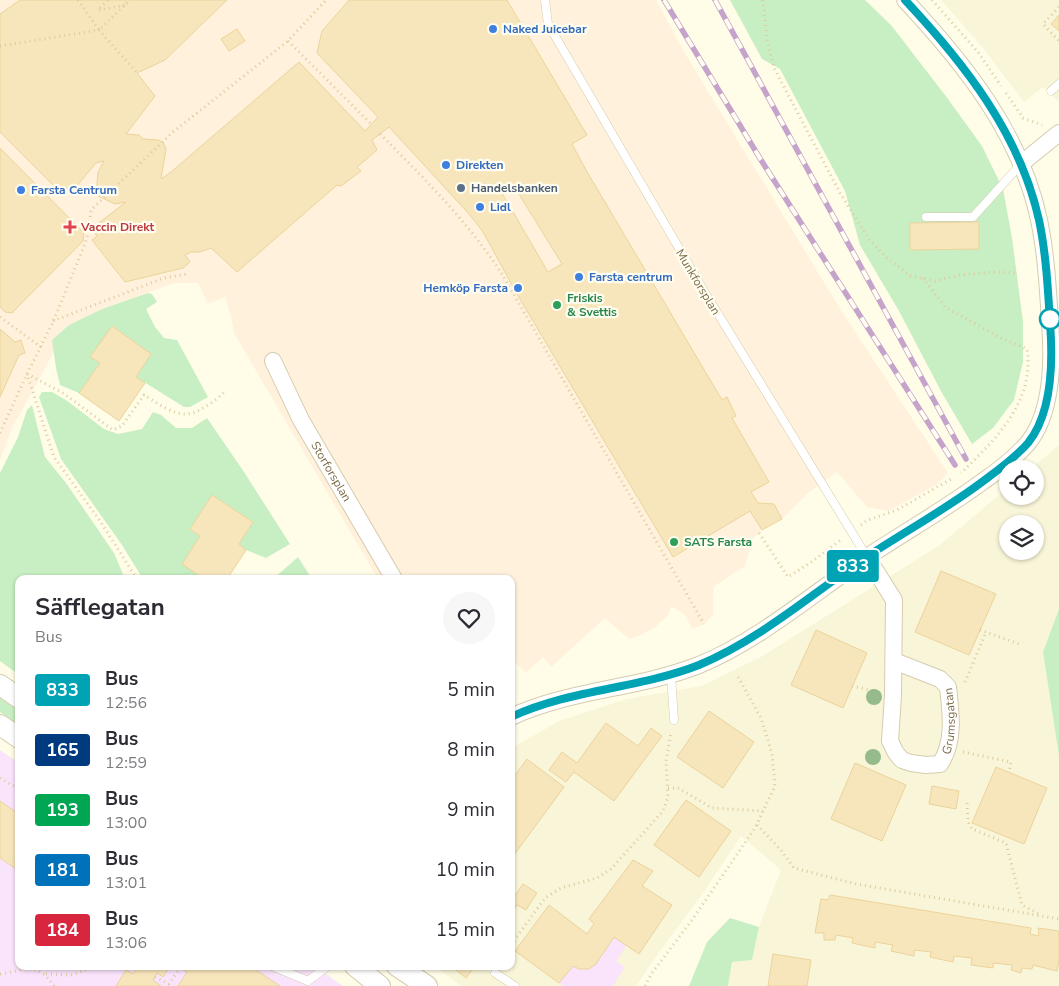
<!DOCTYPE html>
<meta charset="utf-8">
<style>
:root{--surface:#fff;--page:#f7f7f7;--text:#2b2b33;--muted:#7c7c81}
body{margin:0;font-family:"Nunito Sans",sans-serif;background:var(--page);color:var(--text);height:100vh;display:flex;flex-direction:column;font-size:19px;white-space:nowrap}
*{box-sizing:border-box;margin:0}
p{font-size:16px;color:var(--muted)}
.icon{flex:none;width:28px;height:28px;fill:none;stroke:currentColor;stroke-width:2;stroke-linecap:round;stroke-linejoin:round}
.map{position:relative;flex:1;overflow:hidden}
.sheet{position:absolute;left:15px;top:575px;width:500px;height:395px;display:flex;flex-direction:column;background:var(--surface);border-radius:10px;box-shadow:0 1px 4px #0004}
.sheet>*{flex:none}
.badge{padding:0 10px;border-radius:4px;font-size:18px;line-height:32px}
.fabs{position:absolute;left:999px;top:460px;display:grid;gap:10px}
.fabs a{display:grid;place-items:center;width:45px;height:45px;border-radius:50%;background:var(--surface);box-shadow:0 1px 4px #0004;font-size:25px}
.map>.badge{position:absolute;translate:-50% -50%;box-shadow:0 0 0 2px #fff}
.round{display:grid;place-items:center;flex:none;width:52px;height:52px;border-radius:26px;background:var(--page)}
.overview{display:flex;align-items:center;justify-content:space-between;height:85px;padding:0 20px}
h1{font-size:24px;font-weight:700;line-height:38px}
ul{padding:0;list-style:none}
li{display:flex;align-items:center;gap:15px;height:60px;padding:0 20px}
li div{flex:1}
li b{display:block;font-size:19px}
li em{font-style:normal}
li .badge{min-width:55px;font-weight:700;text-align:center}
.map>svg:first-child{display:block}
</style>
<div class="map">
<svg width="1059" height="986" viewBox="0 0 1059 986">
<rect width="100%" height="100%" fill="#fffde8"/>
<!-- residential -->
<g fill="#f9f5d8" fill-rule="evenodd">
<polygon points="941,0 1059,0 1059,102 1043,87 1024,102 983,48"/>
<path d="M 1059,445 L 1059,609 L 1043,652 L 1059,756 L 1059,986 L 728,986 L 732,962 L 752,960 L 759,927 L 781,870 L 741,836 L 705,890 L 653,961 L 636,986 L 461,986 L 435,966 L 511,966 L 512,748 L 559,721 L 627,699 L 701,686 L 761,657 L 940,545 L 1007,488 L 1008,496 L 1035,496 L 1035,469 L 1031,469 ZM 1008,524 L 1035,524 L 1035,551 L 1008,551 Z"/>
</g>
<!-- commercial -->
<polygon fill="#fff1db" points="0,0 656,0 684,52 842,312 948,473 938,484 888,511 867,507 837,472 807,494 782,519 762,530 753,538 745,566 713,587 713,615 704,624 693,629 684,614 671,606 669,614 655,627 641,635 629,639 605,618 551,667 543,657 526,673 511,658 511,579 378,579 234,333 231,316 225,297 208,304 198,283 175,283 102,309 69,325 12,428 0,460"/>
<!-- education -->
<g fill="#fae4fb">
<polygon points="0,750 19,763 19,966 315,966 343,986 0,986"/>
<polygon points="614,937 626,946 616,961 625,967 613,986 564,986 559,983 573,966 579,969 589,969 596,964"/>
</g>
<!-- green -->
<g fill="#c7efc3">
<polygon points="730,0 865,0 891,25 945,95 982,146 1003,189 1012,238 1023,322 1023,362 1014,400 993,428 972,444 942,393 899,311 860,245 845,191 780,69 762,59"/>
<polygon points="148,293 152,294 157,302 146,309 155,327 164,338 177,340 208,397 190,407 184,407 136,377 151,354 112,326 91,357 100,363 79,393 60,385 56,368 52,340 69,325 102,309"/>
<polygon points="42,392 52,392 66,400 104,429 118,434 142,429 153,412 161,415 176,428 192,428 207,418 244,472 290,544 266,558 246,550 239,544 253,522 212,495 190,529 200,536 204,579 143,579 122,545 61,459 39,397"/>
<polygon points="32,405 45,457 66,483 114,553 125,579 19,579 19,675 0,661 0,473 18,437 27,410"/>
<polygon points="298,557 312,579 273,579"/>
<polygon points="1059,609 1059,756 1043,652"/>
<polygon points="0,698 19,711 19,725 0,712"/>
<polygon points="730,918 759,927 752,960 732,962 728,986 689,986 707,942"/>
</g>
<!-- building -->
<g fill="#f7e6bc" stroke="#ecd39a" fill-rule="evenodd">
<path d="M 20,0 L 227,0 L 165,60 L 137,73 L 155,96 L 126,134 L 139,135 L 143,139 L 158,140 L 163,142 L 166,149 L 161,179 L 171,172 L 299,62 L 365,131 L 378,117 L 317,53 L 322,31 L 349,0 L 507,0 L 587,135 L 572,144 L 586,170 L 722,400 L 727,397 L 736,416 L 732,418 L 769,482 L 751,492 L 758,503 L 774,504 L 782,519 L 762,530 L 750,511 L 673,557 L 517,294 L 483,232 L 470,215 L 389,127 L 372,140 L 377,150 L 357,167 L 361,171 L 341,186 L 337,185 L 237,272 L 211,248 L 200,252 L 191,252 L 185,255 L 190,262 L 183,268 L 125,282 L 92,240 L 97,236 L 91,229 L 126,202 L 115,204 L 96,195 L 98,172 L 104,161 L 96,163 L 75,188 L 56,188 L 0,132 L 0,14 ZM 514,186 L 562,264 L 548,272 L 503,195 Z"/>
<polygon points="1059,15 1059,31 1051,24"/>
<polygon points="237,29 245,41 229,51 221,39"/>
<polygon points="0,148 84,233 83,241 12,313 5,312 0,307"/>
<polygon points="979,222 979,249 910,250 910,223"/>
<polygon points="112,326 151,354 136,377 145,383 119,421 79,393 100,363 90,357"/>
<polygon points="0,329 15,342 21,340 25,353 19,355 0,397"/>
<polygon points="212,495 253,522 239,544 246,550 227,579 204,579 182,564 200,536 190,529"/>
<polygon points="941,571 996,594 969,655 915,632"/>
<polygon points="816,630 867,653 843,708 791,685"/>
<polygon points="709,711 754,742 723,788 677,757"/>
<polygon points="606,723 638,746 651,728 662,736 614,801 574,772 566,782 549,770 562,752 577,763"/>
<polygon points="527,759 564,787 511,859 511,781"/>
<polygon points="855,763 906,785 882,841 831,819"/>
<polygon points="996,767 1047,788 1024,844 972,823"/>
<polygon points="932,786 959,791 956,809 929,804"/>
<polygon points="686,800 731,831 699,877 654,845"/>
<polygon points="0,801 19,814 19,871 0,858"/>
<polygon points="633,860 653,871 642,886 672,905 639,954 614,937 596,964 589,969 579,969 573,966 559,983 515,951 549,905 587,934 594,924 589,919"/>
<polygon points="523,884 537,893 526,910 517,905 511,914 511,896 513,898"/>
<polygon points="830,895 1031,928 1030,934 1039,936 1038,928 1059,931 1059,961 1057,971 1033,965 1032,969 1022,968 1021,973 1011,970 1012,965 993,963 993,968 971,965 972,958 954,956 953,962 930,957 931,952 914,950 914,956 891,951 893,945 875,942 875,948 852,943 853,938 836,935 835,940 824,940 824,933 815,933 821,899 828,900"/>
<polygon points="773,954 811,960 807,986 768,986"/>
<polygon points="138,966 170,966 163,977 157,973 153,980 161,986 116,986 126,970 133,974"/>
<polygon points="177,966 250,966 280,986 178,986 187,972"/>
<polygon points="451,966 475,966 466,978"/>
</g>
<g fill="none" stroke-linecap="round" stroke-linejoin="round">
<!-- service casing -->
<g stroke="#d5ccae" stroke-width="9">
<g id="service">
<polyline points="545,0 548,24 704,291 867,557"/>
<polyline points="1051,91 1059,84"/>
<polyline points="926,217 973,217 1021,164"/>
<polyline points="671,675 674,720"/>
<polyline points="272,966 308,981 328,966"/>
<polyline points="495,973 515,986"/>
</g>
</g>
<!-- minor casing -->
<g stroke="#d5ccae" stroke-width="18">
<g id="minor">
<polyline points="1022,163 1059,133"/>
<path id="s1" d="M 273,361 L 301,420 L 394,579"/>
<path id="s2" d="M 867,557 L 894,600 L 893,695 L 890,741 L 896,753 L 902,760 L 911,763 L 926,765 L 940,764 C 955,742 951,713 948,687 L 940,679 L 894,661"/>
<path d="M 511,717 C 571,689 638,689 699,665 C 756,642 813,594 864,559 C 903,533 944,510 982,482 C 998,471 1015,458 1028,443 C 1053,412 1053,361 1050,323 C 1048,289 1046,253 1039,220 C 1021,134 964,63 905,0"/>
</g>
</g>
<!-- tertiary casing -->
<g stroke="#d5ccae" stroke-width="22">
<g id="tertiary">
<polyline points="0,685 19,698"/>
<polyline points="0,725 19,738"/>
<polyline points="355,966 380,986"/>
<polyline points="397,966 427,986"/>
</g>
</g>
<!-- path -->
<g stroke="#ddca9e" stroke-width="3" stroke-dasharray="1 4" stroke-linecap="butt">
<polyline points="78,0 99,30 130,0"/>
<polyline points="763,0 767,39 774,68 840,193 869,239 887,258 911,276 935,281 960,275 996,272 1016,273"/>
<polyline points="932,0 978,52 1001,86"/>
<polyline points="1059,7 1043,24 1059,41"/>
<polyline points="100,8 108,0"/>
<polyline points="99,10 125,5"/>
<polyline points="288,41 371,124"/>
<polyline points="0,46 99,30 137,73"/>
<polyline points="1006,93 1023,118 1042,125"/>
<path d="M 380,134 C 424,178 468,222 502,274 L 704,624"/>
<path d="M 923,278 L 945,307 L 1001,338 L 1027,349 C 1035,402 995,440 961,473"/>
<polyline points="0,317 41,347"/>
<polyline points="53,321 164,278 187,274"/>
<path d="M 0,433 L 27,374 L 63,393 L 113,430 L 122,426 L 144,395 C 154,401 172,414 184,414 C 198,415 215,400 225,392"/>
<polyline points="861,525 868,520 897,510 953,478"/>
<polyline points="759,533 788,577 813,561 842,539"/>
<polyline points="137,579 100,521 54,457 27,374 53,322 80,256 87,238 91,210 173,132 288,41 326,0"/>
<polyline points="980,630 1022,645"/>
<polyline points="965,682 986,632"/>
<polyline points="852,686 875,691"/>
<polyline points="963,752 1011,762 1009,772"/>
<polyline points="0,778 19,789"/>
<polyline points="668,788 678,788 712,808 763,811"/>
<polyline points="967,803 968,822 972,829 1006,843 1022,905 1041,915"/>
<polyline points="757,825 781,850 794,868 856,884 1059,919"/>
<polyline points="511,945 545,898 561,888 597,878 611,869 663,811 668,797 666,761 671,733"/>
<path d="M 0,974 C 26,970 37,961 54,986"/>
<polyline points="46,974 71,975 98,966"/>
<polyline points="155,977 169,984 180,968"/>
<polyline points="645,986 652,973 692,920 755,828 775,786 772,754 761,718 737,675"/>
</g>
<!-- service -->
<use href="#service" stroke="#fff" stroke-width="8"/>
<!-- minor -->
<use href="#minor" stroke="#fff" stroke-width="16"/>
<!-- tertiary -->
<use href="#tertiary" stroke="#fff" stroke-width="20"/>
<!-- rail casing -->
<g stroke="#c5a3cb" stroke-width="5.5">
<g id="rail">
<polyline points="664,0 761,160 955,465"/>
<polyline points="715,0 966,459"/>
</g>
</g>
<!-- rail -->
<use href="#rail" stroke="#fffef0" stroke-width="4" stroke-dasharray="11" stroke-linecap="butt"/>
</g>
<!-- trees -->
<g fill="#95ba8b">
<circle cx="874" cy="697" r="8"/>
<circle cx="873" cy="757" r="8"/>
</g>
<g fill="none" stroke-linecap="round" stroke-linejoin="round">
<!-- line casing -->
<g stroke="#fff" stroke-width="11">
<path id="line" d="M 511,717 C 571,689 638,689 699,665 C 761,639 813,593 868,556 C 906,531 946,509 982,482 C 998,470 1015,458 1028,443 C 1053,412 1053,361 1050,323 C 1048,289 1046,253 1039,220 C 1020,134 964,63 905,0"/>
</g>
<!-- line -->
<use href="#line" stroke="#00a3b4" stroke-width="8"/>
</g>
<!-- markers -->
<g fill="#3f7fe0" stroke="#fffef0" stroke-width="2">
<circle cx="493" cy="29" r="5"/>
<circle cx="446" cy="165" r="5"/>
<circle cx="21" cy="190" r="5"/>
<circle cx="480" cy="207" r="5"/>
<circle cx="579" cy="277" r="5"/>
<circle cx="518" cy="288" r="5"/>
</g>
<circle fill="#5c6f8a" stroke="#fffef0" stroke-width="2" cx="461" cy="188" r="5"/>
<path fill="#e0444e" stroke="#fffef0" stroke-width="2" d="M67.5 219.5h5v5h5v5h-5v5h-5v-5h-5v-5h5z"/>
<g fill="#2e9e5b" stroke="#fffef0" stroke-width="2">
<circle cx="557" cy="305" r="5"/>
<circle cx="674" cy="542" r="5"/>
</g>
<circle fill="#fff" stroke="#00a3b4" stroke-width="2.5" cx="1050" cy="319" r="10"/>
<g text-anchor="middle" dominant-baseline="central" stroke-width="4.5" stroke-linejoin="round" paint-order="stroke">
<!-- shop labels -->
<g font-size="12" font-weight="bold" fill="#366cbe" stroke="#fffef0" text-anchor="start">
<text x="503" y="29">Naked Juicebar</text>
<text x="456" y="165">Direkten</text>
<text x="31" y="190">Farsta Centrum</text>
<text x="490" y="207">Lidl</text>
<text x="589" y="277">Farsta centrum</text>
<text x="508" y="288" text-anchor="end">Hemköp Farsta</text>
</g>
<!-- service labels -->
<g font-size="12" font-weight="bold" fill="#4e5e75" stroke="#fffef0" text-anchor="start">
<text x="471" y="188">Handelsbanken</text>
</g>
<!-- health labels -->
<g font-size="12" font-weight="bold" fill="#be3a42" stroke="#fffef0" text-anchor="start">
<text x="81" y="227">Vaccin Direkt</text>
</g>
<!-- street labels -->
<g font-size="12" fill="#7d6b48" stroke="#fffef0">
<text transform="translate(698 282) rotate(59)">Munkforsplan</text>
<text stroke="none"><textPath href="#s1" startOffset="125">Storforsplan</textPath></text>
<text stroke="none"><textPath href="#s2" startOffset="298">Grumsgatan</textPath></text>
</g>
<!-- leisure labels -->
<g font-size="12" font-weight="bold" fill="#27864d" stroke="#fffef0" text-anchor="start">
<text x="567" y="298">Friskis<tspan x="567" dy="14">&amp; Svettis</tspan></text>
<text x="684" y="542">SATS Farsta</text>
</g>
</g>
</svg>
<div class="fabs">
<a><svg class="icon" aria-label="locate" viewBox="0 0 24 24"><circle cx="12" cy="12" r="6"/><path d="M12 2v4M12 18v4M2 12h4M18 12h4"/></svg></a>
<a><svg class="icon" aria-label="layers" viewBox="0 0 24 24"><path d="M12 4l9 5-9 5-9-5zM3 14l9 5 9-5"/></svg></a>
</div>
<b class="badge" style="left:853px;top:566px;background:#00a3b4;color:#fff">833</b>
<section class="sheet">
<div class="overview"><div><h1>Säfflegatan</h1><p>Bus</p></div><a class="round"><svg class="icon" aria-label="heart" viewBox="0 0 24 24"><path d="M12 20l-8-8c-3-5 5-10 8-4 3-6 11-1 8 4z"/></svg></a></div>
<ul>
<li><span class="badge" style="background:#00a3b4;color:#fff">833</span><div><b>Bus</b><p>12:56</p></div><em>5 min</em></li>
<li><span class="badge" style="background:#003b80;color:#fff">165</span><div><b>Bus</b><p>12:59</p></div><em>8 min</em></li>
<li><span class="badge" style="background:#00a651;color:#fff">193</span><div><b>Bus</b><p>13:00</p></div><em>9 min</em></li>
<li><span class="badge" style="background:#0072bc;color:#fff">181</span><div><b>Bus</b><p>13:01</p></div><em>10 min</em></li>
<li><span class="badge" style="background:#d7263d;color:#fff">184</span><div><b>Bus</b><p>13:06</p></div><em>15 min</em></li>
</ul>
</section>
</div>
